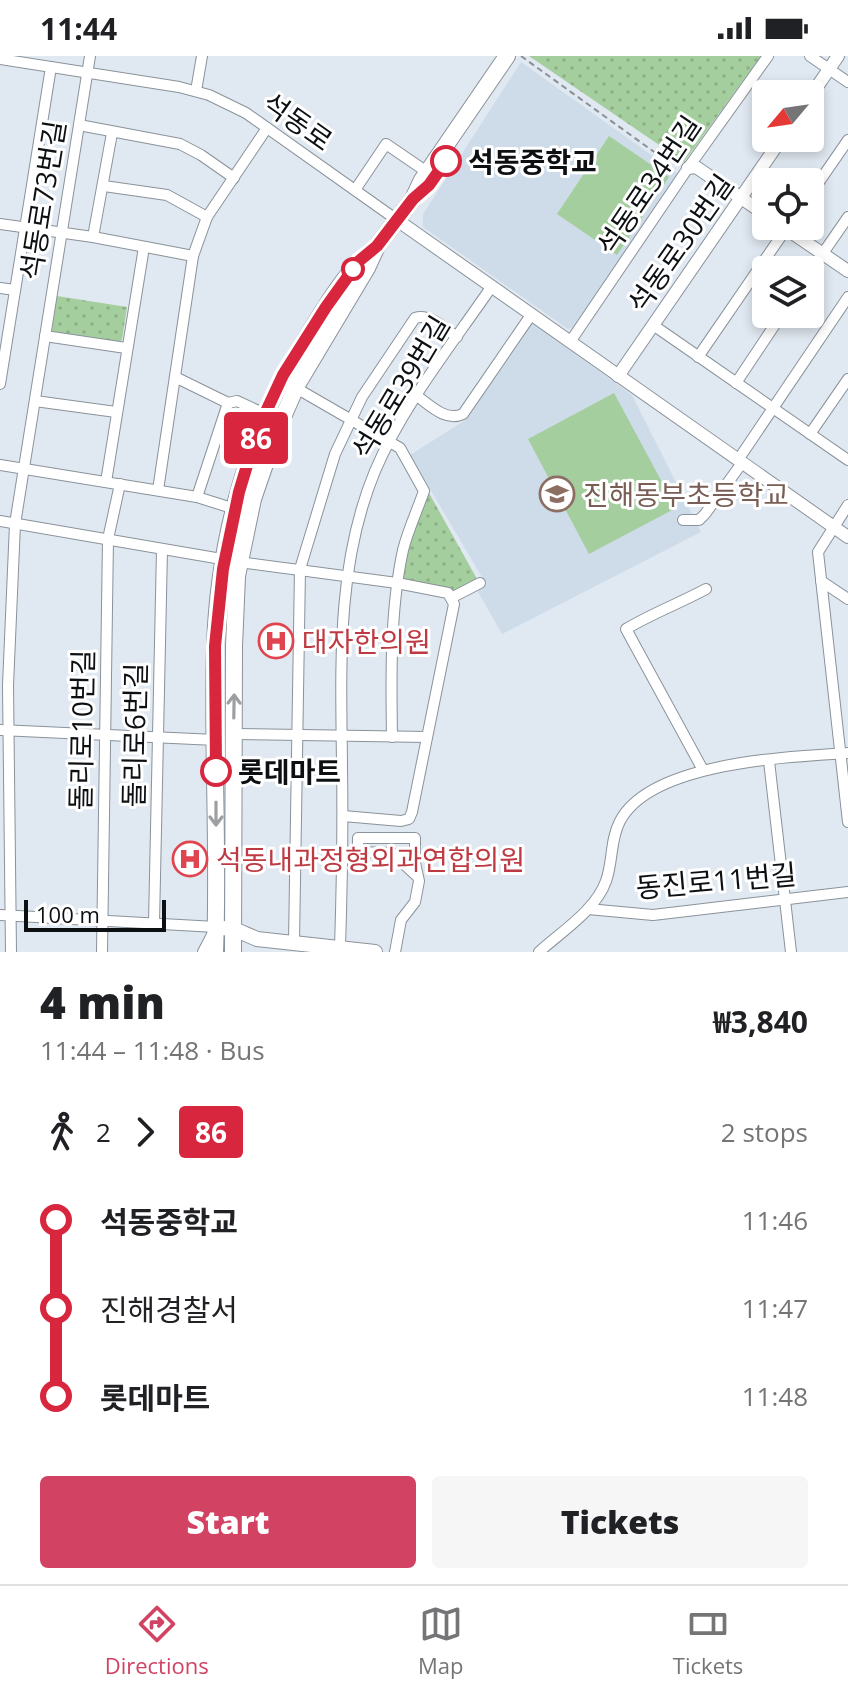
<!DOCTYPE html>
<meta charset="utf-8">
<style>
:root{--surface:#fff;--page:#f6f6f6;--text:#202124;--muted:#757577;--line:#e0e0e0;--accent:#d14263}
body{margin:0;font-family:"Open Sans","Noto Sans KR",sans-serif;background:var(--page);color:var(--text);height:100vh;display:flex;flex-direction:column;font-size:30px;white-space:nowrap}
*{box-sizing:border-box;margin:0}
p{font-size:26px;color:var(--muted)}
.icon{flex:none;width:44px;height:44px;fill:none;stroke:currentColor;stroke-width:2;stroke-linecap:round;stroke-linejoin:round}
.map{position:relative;height:896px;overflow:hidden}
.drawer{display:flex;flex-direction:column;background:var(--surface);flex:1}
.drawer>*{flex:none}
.badge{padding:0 16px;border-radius:6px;font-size:28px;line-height:52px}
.needle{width:52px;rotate:241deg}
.buttons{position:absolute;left:752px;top:24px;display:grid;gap:16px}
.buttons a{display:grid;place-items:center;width:72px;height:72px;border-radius:8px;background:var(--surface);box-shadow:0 4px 12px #0003;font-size:40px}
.scale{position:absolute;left:24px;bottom:20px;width:142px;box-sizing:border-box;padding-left:8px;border:4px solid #0d1013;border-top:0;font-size:22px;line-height:28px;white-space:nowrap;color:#0d1013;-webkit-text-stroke:6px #fff;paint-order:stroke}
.map>.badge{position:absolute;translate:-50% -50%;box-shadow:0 0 0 4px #fff}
.legs{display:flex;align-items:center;gap:12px;height:88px;padding:0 40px;font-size:26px}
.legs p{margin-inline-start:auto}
.headline{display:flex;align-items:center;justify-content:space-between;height:136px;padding:0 40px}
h1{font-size:44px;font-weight:800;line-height:60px}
.primary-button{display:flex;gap:16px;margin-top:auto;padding:16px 40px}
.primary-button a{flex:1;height:92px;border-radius:8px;background:var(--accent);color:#fff;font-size:32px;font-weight:800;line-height:92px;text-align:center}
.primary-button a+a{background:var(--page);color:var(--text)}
ul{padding:0 40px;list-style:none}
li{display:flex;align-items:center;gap:28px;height:88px;font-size:30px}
li i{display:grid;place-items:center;width:12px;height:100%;margin:0 10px;background:currentColor}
li i::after{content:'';width:20px;height:20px;margin:-10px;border:6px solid;border-radius:50%;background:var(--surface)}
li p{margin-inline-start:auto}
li:first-child i{background:linear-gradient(#0000 50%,currentColor 0)}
li:last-child i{background:linear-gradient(currentColor 50%,#0000 0)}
.status{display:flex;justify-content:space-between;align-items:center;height:56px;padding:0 40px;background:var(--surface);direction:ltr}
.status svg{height:22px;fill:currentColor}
.menu{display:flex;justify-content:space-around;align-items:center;height:112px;border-top:2px solid var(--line);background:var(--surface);font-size:22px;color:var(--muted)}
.menu a{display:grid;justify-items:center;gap:4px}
.menu .selected{color:var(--accent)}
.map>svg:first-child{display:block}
</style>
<div class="status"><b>11:44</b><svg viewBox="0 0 49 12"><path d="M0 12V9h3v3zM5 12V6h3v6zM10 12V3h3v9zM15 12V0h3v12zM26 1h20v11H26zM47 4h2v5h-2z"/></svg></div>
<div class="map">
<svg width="848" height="896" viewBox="0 0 848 896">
<defs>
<pattern id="park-dots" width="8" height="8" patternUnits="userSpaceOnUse" patternTransform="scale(2)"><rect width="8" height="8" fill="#a5ce9e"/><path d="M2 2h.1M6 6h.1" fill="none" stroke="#8db087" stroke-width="1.8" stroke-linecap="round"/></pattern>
</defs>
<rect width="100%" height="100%" fill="#e0e8f1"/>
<!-- built -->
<g fill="#cedcea">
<polygon points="521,6 678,118 575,271 568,273 423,171 423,158"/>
<polygon points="532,267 632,339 701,476 502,578 477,534 486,528 410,399 467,363"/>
</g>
<!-- park -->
<g fill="url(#park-dots)">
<polygon points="529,0 761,0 684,106"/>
<polygon points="57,240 127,251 122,284 117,287 56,278 52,274"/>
<polygon points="429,437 477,523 454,536 401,524 407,493 426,438"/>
</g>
<!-- garden -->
<g fill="#a5ce9e">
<polygon points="609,80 669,121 617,199 557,158"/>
<polygon points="614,337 676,452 589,498 528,383"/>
</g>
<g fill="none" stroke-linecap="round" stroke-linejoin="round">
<!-- minor casing -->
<g stroke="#8a929a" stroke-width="12">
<g id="minor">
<polyline points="810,0 848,26"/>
<polyline points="0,3 179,31 209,39 246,57 397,164"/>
<polyline points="196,35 202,0"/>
<polyline points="79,69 180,88 201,99 234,122"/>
<polyline points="104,130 167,139 207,161"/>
<polyline points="355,134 386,88 427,116"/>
<polyline points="810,139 848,84"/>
<polyline points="0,168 93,181 193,200"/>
<polyline points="93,181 112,77"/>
<polyline points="810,216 848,161"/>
<polyline points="0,232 15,234"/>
<polyline points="653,269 848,404"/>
<polyline points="45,280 126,292"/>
<polyline points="570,286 688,112 768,0"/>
<polyline points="698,301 788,170"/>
<polyline points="175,321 228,347"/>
<polyline points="736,327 782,258"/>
<polyline points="0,328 51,11"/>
<path d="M 296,332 L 400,392 L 424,435 C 417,455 408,474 403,494 C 390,554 391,620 392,681"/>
<path d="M 417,340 C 431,350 446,366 463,358 L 531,259"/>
<polyline points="35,345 116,356"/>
<polyline points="228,347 237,345 265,358"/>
<polyline points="810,378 848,323"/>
<polyline points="738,404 848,241"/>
<polyline points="0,409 197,441 235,453"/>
<polyline points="106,426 144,191"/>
<polyline points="158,434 193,200 207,161 267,72"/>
<polyline points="197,441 228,347"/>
<polyline points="848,449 818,496 848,766"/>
<polyline points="683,464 699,464 705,458 742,407"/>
<polyline points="0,465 239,506 397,527 448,537 454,548 412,756 409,763 401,765 343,760"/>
<polyline points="821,525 848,543"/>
<polyline points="451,542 480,527"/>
<polyline points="0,674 216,684"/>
<polyline points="233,678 427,681"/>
<polyline points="769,705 791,896"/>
<path d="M 703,714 L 626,573 C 653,557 678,548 706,533"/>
<polyline points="588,853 653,859 848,836"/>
<polyline points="0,859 216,871 203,896"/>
<polyline points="154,867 162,493"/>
<path d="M 294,886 L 300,513 L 335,398 L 362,341 L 415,262 C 430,257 445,273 457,281"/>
<path d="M 340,891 C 342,830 343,770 342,709 C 341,610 336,509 375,415 C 403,349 451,290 492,230"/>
<polyline points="11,896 8,629 15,468 90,0"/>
<polyline points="102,896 108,483 120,428"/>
<polyline points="395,896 401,864 415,846 419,825 415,807 415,782 358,782 358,796 392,797 418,821"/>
<path d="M 539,896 C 561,876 596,854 606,825 C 613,806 610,784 620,765 C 651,706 788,701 848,697"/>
</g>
</g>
<!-- tertiary casing -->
<g stroke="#8a929a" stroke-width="14">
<g id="tertiary">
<polyline points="810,41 838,0"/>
<polyline points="688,112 696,111 766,159"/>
<polyline points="397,164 848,481"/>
<polyline points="782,170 848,215"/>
<polyline points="618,320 782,82"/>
</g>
</g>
<!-- secondary casing -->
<g stroke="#8a929a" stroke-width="16">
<polyline id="secondary" points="222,872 234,873 257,883 375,896"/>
</g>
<!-- primary casing -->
<g stroke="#8a929a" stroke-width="18">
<g id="primary">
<path d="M 215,896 C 219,795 212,693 215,592 C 218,483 249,372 307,281 C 326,250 345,217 372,194"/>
<polyline points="233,896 234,590 237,520 253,443 275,379 297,329 367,212 377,190 413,143 422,124 507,0"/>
</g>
</g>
<!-- path -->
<polyline stroke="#8a9096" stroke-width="2" stroke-dasharray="6 4" stroke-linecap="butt" points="521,0 675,111"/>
<!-- minor -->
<use href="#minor" stroke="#fff" stroke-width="10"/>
<!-- tertiary -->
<use href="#tertiary" stroke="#fff" stroke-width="12"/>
<!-- secondary -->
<use href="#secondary" stroke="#fff" stroke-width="14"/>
<!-- primary -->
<use href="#primary" stroke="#fff" stroke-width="16"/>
</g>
<!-- one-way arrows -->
<defs><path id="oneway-shaft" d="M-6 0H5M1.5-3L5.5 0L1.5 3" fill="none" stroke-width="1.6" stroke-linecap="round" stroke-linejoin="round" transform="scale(2)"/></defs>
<g stroke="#9e9fa1">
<use href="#oneway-shaft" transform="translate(234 650) rotate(-89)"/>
<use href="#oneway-shaft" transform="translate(216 758) rotate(90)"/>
</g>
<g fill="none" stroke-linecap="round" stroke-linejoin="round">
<!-- line-1 casing -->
<g stroke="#fff" stroke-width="18">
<polyline id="line-1" points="216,715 215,590 223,513 239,436 258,373 283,319 326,251 359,205 377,190 413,143 429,129 446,105"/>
</g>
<!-- line-1 -->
<use href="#line-1" stroke="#d7263d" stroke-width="12"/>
</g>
<!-- icons -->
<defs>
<g id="school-ring" transform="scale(1.8)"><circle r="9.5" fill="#fff" stroke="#8d6e63" stroke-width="1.5"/><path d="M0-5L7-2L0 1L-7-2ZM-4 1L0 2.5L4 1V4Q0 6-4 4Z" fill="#8d6e63"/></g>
<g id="hospital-ring" transform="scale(1.8)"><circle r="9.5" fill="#fff" stroke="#e0444e" stroke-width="1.5"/><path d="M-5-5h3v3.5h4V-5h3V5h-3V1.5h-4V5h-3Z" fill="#e0444e"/></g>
</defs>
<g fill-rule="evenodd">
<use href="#school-ring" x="557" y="438"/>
<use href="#hospital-ring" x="276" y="585"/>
<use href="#hospital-ring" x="190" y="803"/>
</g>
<!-- markers -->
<g fill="#fff" stroke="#d7263d" stroke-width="4">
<circle cx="446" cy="105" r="14"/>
<circle cx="353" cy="213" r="10"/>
<circle cx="216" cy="715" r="14"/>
</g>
<g text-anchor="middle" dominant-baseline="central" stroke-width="6" stroke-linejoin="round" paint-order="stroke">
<!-- street labels -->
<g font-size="28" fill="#0d1013" stroke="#fff">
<text transform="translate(298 65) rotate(35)">석동로</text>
<text transform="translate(648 129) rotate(-56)">석동로34번길</text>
<text transform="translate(42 144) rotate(-81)">석동로73번길</text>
<text transform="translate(680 187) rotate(-55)">석동로30번길</text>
<text transform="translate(400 331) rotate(-59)">석동로39번길</text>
<text transform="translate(81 674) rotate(-89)">돌리로10번길</text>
<text transform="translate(134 679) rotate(-89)">돌리로6번길</text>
<text transform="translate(716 824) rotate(-5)">동진로11번길</text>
</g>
<!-- stop labels -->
<g font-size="28" font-weight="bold" fill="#0d1013" stroke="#fff" text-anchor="start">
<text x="468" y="105">석동중학교</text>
<text x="238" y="715">롯데마트</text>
</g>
<!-- education labels -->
<g font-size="28" fill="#785e54" stroke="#fff" text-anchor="start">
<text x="583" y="438">진해동부초등학교</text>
</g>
<!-- health labels -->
<g font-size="28" fill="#be3a42" stroke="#fff" text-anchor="start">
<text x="302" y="585">대자한의원</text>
<text x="216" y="803">석동내과정형외과연합의원</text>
</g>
</g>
</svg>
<div class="buttons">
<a><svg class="needle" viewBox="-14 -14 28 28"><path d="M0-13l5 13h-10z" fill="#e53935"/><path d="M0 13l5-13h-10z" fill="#757577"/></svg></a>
<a><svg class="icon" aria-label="locate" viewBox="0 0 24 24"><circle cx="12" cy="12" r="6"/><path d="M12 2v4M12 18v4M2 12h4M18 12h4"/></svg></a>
<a><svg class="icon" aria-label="layers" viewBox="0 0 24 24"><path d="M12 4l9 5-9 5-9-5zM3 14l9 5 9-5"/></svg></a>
</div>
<div class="scale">100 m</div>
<b class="badge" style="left:256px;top:382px;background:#d7263d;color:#fff">86</b>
</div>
<section class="drawer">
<div class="headline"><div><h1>4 min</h1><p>11:44 – 11:48 · Bus</p></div><b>₩3,840</b></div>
<div class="legs"><svg class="icon" aria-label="walk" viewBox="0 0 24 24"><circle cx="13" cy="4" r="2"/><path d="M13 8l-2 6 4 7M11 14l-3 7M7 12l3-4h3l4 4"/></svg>2<svg class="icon" aria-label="forward" viewBox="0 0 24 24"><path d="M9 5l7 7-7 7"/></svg><b class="badge" style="background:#d7263d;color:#fff">86</b><p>2 stops</p></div>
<ul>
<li><i style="color:#d7263d"></i><b>석동중학교</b><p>11:46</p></li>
<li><i style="color:#d7263d"></i><span>진해경찰서</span><p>11:47</p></li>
<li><i style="color:#d7263d"></i><b>롯데마트</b><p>11:48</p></li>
</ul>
<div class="primary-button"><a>Start</a><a>Tickets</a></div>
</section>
<nav class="menu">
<a class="selected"><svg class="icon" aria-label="directions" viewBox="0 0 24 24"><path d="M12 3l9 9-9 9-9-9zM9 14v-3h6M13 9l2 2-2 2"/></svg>Directions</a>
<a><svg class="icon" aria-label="map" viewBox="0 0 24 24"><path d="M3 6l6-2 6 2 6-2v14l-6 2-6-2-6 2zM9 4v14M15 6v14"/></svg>Map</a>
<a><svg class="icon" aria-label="tickets" viewBox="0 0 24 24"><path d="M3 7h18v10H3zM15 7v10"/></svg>Tickets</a>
</nav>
